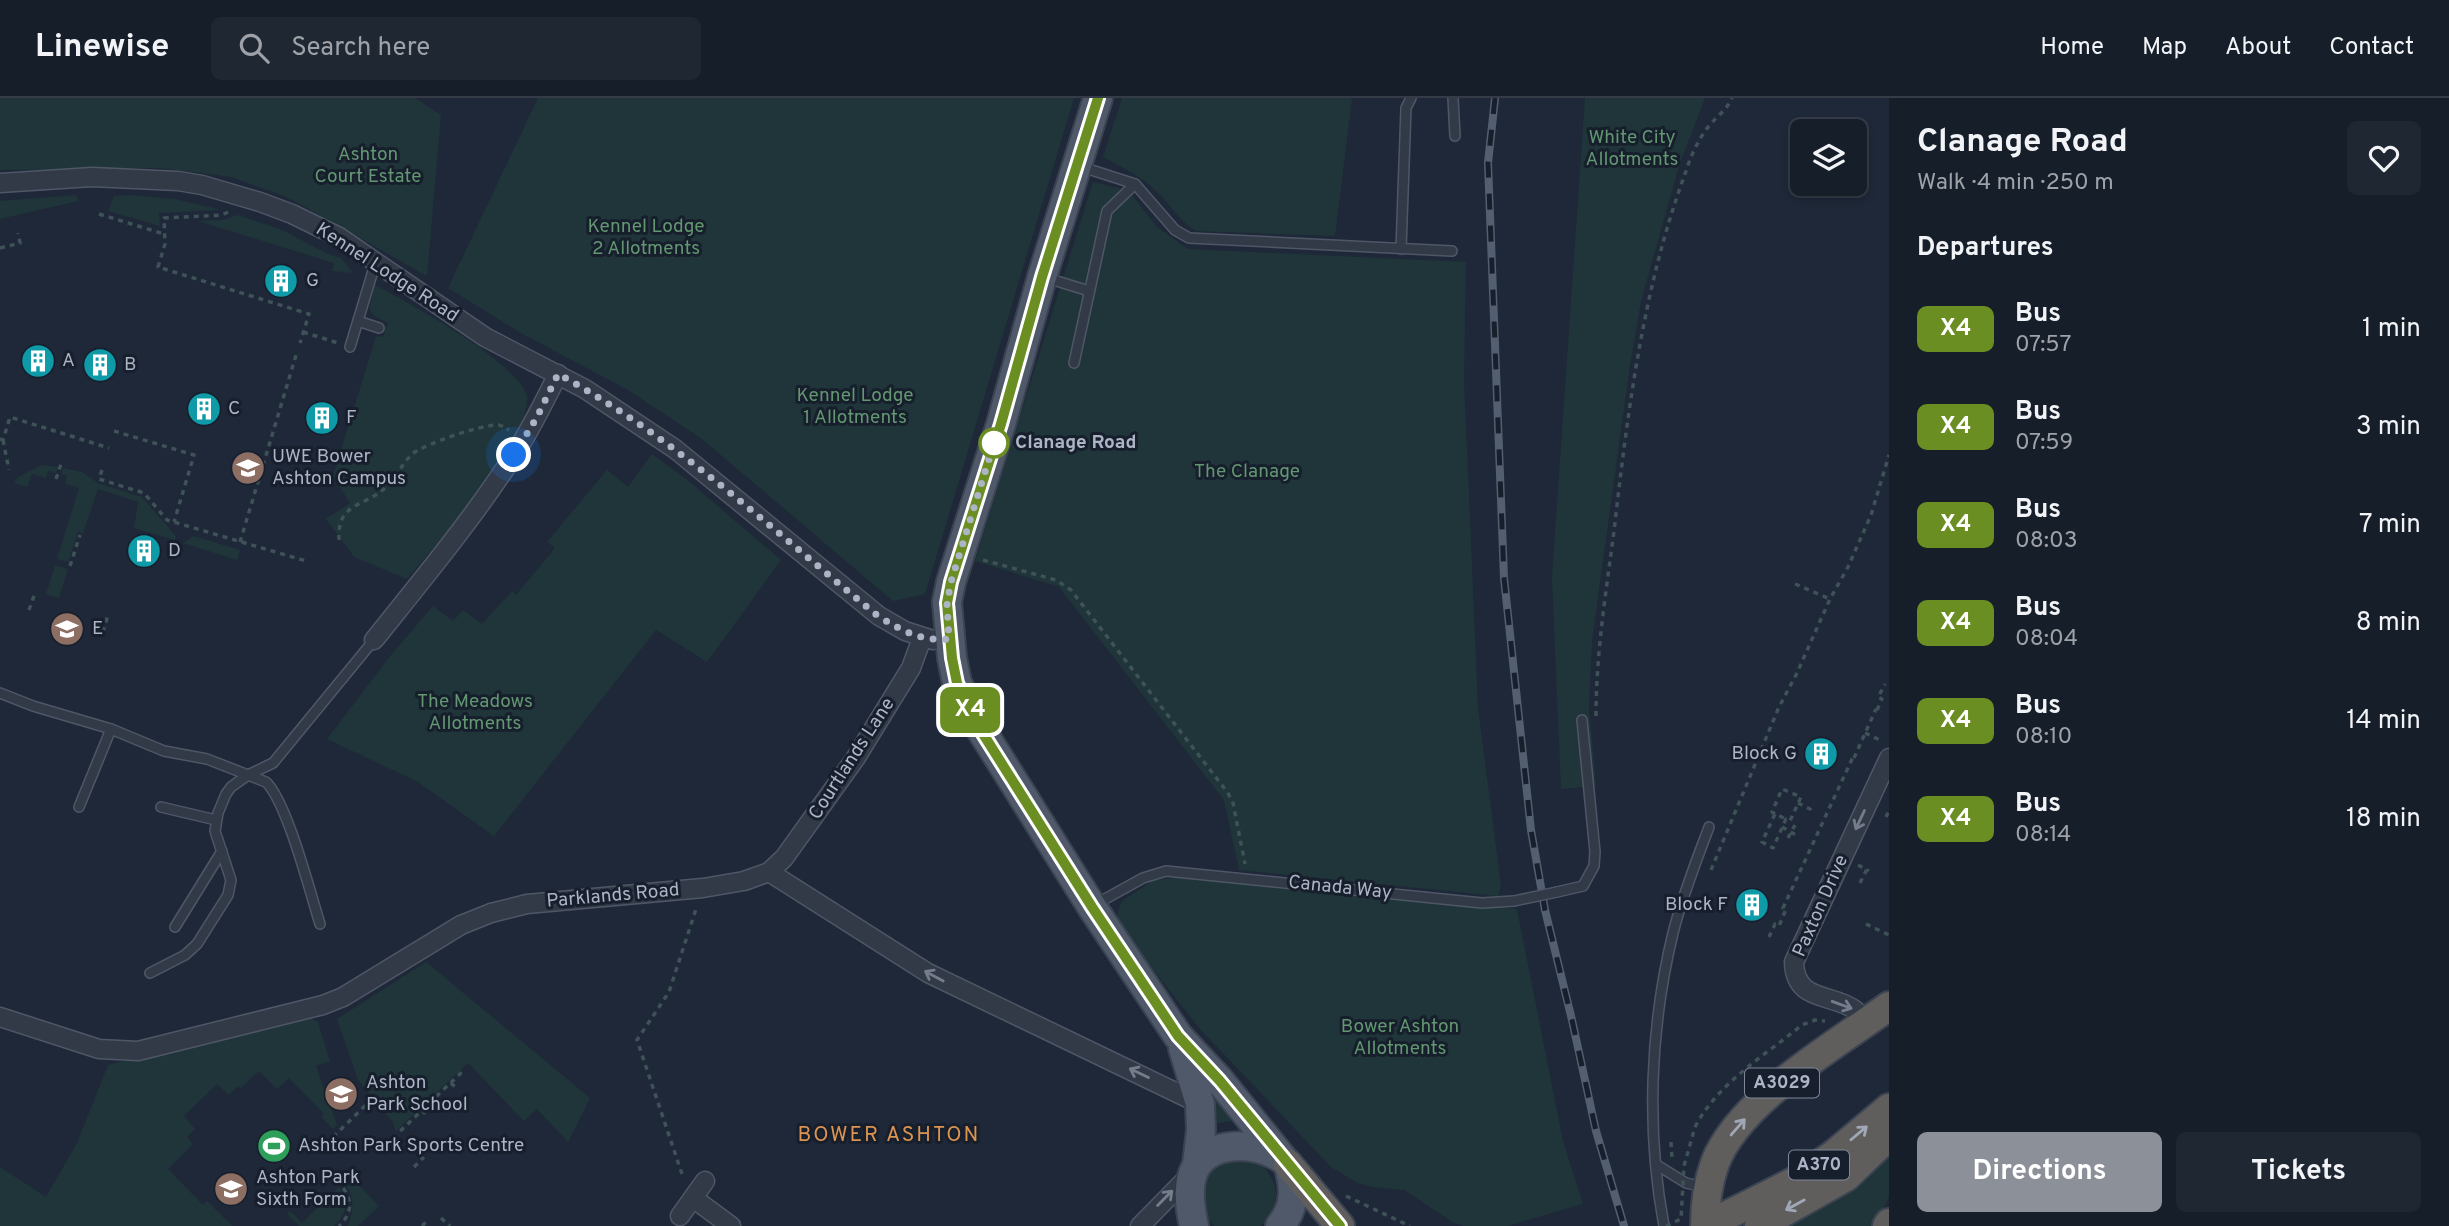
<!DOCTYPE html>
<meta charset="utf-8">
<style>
:root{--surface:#161e2a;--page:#1f2732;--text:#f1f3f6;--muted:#9ea2a8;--line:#353c47;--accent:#8c9099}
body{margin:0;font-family:Overpass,sans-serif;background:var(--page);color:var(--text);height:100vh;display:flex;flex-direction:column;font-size:26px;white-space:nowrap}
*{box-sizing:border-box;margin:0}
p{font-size:23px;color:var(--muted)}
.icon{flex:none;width:38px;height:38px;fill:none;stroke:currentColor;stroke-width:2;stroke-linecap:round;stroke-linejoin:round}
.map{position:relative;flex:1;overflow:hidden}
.drawer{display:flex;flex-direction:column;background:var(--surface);width:560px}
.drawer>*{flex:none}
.badge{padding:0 14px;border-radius:10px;font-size:24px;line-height:46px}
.tools{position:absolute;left:1790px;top:21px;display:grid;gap:14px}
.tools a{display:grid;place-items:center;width:77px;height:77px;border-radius:10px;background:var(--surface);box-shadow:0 4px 10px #0003,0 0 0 2px var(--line);font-size:35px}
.you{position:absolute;width:35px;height:35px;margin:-18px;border:5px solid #fff;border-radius:50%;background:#1a73e8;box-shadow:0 0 0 10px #1a73e833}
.map>.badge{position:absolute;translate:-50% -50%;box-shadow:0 0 0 4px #fff}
h2{padding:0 28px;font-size:26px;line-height:63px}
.round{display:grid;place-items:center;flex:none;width:74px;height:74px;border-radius:10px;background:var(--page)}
.summary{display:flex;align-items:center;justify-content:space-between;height:119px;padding:0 28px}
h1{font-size:33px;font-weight:700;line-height:52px}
.button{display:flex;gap:14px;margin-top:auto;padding:14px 28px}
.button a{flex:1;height:80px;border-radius:10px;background:var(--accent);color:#fff;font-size:28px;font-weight:700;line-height:80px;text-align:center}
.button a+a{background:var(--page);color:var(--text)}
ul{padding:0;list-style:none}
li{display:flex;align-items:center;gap:21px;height:98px;padding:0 28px}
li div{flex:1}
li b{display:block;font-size:26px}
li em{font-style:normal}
li .badge{min-width:77px;font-weight:700;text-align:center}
header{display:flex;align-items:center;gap:42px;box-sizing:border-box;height:98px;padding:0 35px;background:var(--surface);border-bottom:2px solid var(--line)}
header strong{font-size:33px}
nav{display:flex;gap:38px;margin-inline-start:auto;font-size:24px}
.search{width:490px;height:63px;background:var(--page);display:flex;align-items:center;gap:18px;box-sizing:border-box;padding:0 24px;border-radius:10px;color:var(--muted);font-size:26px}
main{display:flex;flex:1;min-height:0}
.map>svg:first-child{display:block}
</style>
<header>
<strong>Linewise</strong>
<div class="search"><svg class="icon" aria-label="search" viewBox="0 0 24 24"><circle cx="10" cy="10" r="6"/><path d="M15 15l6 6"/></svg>Search here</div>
<nav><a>Home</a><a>Map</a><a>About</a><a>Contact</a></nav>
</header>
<main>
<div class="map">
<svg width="1889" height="1128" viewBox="0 0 1889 1128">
<rect width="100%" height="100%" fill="#1e2838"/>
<!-- green -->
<g fill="#203539">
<polygon points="0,0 415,0 441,17 427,178 289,100 231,79 161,70 0,72"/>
<polygon points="538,0 1074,0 925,496 893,503 702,341 628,292 521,235 448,190"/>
<path d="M 1122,0 L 1352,0 L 1335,138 L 1196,133 C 1178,123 1171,106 1156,93 C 1141,78 1122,69 1103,59 Z"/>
<polygon points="1585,0 1705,0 1680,65 1641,203 1629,274 1592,543 1589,610 1596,688 1561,691 1552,479"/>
<polygon points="1093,84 1129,93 1157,129 1188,151 1466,164 1464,282 1478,609 1501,788 1498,798 1239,772 1224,702 1059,489 975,463"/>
<polygon points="76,97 78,103 0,121 0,103"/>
<polygon points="131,97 175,101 222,112 159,115 160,128 108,113 114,98"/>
<polygon points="238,117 282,132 328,156 341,160 353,175 332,173 334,165 198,123 222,122"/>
<path d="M 375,187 C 409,205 512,261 526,295 C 539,331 432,451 407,481 L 354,459 L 326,421 L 350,405 L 333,378 L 376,238 L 383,239 L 388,225 L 374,218 L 369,211 Z"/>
<polygon points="652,356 686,381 781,462 707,564 656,532 494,738 418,684 327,641 391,557 433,508 453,523 463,512 482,526 512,493 516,497 555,450 547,444 607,372 628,389"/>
<polygon points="42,367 58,369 56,375 48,373 46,380 32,376 27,389 14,385 18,379"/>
<polygon points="63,370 82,374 98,385 142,399 176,438 175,442 134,430 138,404 98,391 83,435 78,434 68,464 57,461 79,390 65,386 67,378 61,376"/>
<polygon points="194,438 240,452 237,462 183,445"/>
<polygon points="55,467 68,471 59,500 46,496"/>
<polygon points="1183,779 1517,811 1563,1043 1583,1106 1507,1128 1465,1128 1454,1125 1404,1092 1373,1089 1357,1085 1331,1069 1200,931 1118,827 1118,813 1122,803 1154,782"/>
<polygon points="426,864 590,1000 568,1044 537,1011 524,1023 468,965 396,1033 393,1024 358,982 337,921"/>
<polygon points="301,920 310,920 318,924 330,963 316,968 337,1027 333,1031 321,1019 324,1016 289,980 277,991 259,973 241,990 238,988 229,997 217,986 184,1018 195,1031 187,1039 193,1046 168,1071 203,1107 207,1103 232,1128 0,1128 0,1069 46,1099 77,1045 108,967"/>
<polygon points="1208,986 1238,1022 1209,1027"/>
<path d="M 1227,1059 L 1259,1064 C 1279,1082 1284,1109 1261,1128 L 1214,1128 L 1202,1113 C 1202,1081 1198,1078 1227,1059 Z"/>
<polygon points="1889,1059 1889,1099 1875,1128 1786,1128 1850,1094"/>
<path d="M 350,1078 L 379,1108 L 358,1128 L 348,1128 C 354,1112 355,1098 344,1085 Z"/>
<path d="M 339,1089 C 349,1106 347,1115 334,1128 L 299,1128 L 287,1116 L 290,1113 L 302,1125 Z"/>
</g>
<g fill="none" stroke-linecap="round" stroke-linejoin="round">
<!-- service casing -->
<g stroke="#4f5767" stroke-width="12">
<g id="service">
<polyline points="1453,0 1455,38"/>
<polyline points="1082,69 1135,86 1175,132 1189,140 1452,153"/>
<polyline points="1401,151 1406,10 1411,0"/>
<polyline points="1047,180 1089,193"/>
<polyline points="358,223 379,230"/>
<polyline points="350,249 376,163"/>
<polyline points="1074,265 1107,113 1135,86"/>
<path d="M 0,595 L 33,608 L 111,631 L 164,653 L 207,661 L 266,684 C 287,704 310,794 320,826"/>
<polyline points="79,709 111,631"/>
<polyline points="161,709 216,722"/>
<polyline points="1557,794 1583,788 1594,768 1595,754 1582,622"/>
<polyline points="1096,806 1143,780 1166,773 1482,805 1514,803"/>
<polyline points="175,829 222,753"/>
<polyline points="150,875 185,857 197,846 228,797 231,782 215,733 218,715 226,696 231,689 248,677 273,665 374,542"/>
<polyline points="1657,1067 1686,1085 1705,1089"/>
<path d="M 1664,1128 C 1646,1032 1650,930 1673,835 C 1682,799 1696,764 1709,729"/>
</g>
</g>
<!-- minor casing -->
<g stroke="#4f5767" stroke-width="21">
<g id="minor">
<polyline points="0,85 92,79 178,83 202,87 260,104 292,116 339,139 485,239 585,291 675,351 879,518 905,533 933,542"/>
<path d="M 374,542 C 422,482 472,422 514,357 C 531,331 544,304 558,276"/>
<polyline points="769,774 928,875 1200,1006"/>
<polyline points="0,919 99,951 138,953 323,907 343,899 461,827 491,815 527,806 703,790 744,783 769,774 784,760 855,661 911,570 922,540"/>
<path d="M 1865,926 C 1862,921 1859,916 1855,912 C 1833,895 1795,905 1794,864 L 1889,660"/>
<polyline points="693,1100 731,1128"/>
<polyline points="680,1118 705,1083"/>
<polyline points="1140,1128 1194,1073"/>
</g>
</g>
<!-- primary casing -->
<g stroke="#3b4352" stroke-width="32">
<g id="primary">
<polyline points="1098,0 1042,179 1001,326 951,484 947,504 952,560 957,585 980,630 1092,809 1178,938 1220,983 1283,1061"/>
<polyline points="1183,950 1200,1006 1201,1032 1197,1067"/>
<path d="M 1194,1128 C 1190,1110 1186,1086 1196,1069 C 1212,1040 1267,1044 1288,1066 C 1295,1089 1296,1109 1280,1128"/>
</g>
</g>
<!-- trunk casing -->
<g stroke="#3c4453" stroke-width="32">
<g id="trunk">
<polyline points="1288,1066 1340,1128"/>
<path d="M 1705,1128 C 1705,1108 1708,1084 1715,1065 C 1739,1002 1836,947 1889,908"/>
<polyline points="1706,1128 1797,1082 1833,1057 1889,1010"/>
<polyline points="1759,1128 1846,1079 1889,1038"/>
<polyline points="1887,1128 1889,1125"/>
</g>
</g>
<!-- path -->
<g stroke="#3e5257" stroke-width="3.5" stroke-dasharray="5 5" stroke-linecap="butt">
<polyline points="228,114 222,117 164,120 165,146 158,169 309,216 300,245"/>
<polyline points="99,116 164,136"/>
<polyline points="0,150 20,145 18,135"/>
<polyline points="303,234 338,245"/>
<polyline points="114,333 194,357 174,424"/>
<polyline points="0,341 3,342 10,319 109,350"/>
<polyline points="3,342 9,372"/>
<polyline points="102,372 99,381 144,395 167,422 306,463"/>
<polyline points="56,381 62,363"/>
<path d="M 339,442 C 337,404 363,410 385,390 C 396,380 402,366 412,356 C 425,346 482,326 499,327 C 503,328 505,330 509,332"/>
<polyline points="240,444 297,254"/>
<polyline points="983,462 1056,482 1071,492 1228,695 1233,705 1245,766"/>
<polyline points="70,468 80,437"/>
<polyline points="1795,486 1830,501"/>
<polyline points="29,512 35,495"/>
<polyline points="103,534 108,517"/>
<polyline points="1877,612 1882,601 1878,599 1885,586"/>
<path d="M 1596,618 C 1596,556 1606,494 1614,433 C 1628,312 1643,190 1685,76 C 1690,60 1698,41 1709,28 C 1717,18 1726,13 1732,0"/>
<polyline points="1865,635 1882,643"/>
<polyline points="1854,660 1876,611"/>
<polyline points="1798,705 1810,711 1813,705"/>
<polyline points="1775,716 1772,714 1782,691 1801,699 1790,723 1786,721 1773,750 1762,744 1775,716 1786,721"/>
<polyline points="1886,719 1889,713"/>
<polyline points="1782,729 1796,737"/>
<polyline points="1788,740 1795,727"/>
<polyline points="1858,767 1869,773"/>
<polyline points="1711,772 1779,609 1796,577 1830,501 1848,469 1871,417 1889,357"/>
<polyline points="1860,785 1867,771"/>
<polyline points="1866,826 1889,837"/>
<polyline points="1769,839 1775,826 1779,828 1786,811 1783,810 1853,659"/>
<polyline points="451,985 457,991"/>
<polyline points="422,1012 428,1019"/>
<path d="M 1695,1029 C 1718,985 1764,958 1802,927 L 1815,922 L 1825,923"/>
<polyline points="393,1040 465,971"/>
<polyline points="1671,1044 1672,1060"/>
<polyline points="326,1046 369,1004"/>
<polyline points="414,1069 424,1059"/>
<path d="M 330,1075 C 346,1091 360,1108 339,1128"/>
<polyline points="682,1076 637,942 669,894 697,808"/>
<polyline points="340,1085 348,1078 344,1074"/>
<polyline points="1346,1098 1410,1128"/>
<polyline points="441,1120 450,1128"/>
<polyline points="422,1128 428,1122"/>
</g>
<!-- service -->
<use href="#service" stroke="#323a48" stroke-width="9"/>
<!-- minor -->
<use href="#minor" stroke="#323a48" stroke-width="18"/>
<!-- primary -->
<use href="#primary" stroke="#4f5969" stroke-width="28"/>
<!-- trunk -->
<use href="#trunk" stroke="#5f5e5c" stroke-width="28"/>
<!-- rail casing -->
<g stroke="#535e70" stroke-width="8">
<polyline id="rail" points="1495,0 1488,65 1504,480 1531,732 1545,812 1572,922 1596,1033 1624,1128"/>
</g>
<!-- rail -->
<use href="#rail" stroke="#171f2d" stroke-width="5" stroke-dasharray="16" stroke-linecap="butt"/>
<!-- service-bridge casing -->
<g stroke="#4f5767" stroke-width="12" stroke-linecap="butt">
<polyline id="service-bridge" points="1514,803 1557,794"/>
</g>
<!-- path-bridge -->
<polyline stroke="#3e5257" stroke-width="3.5" stroke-dasharray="5 5" stroke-linecap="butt" points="1666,1128 1681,1121 1684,1068 1695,1029"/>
<!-- service-bridge -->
<use href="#service-bridge" stroke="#323a48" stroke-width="9"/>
</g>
<!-- one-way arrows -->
<defs><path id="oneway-shaft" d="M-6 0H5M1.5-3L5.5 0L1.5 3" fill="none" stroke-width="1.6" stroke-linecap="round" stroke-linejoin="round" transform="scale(1.75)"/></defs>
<g stroke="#757d8d">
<use href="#oneway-shaft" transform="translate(1860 722) rotate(115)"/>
<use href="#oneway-shaft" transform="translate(934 878) rotate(-152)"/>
<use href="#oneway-shaft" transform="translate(1842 907) rotate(20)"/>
<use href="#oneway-shaft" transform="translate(1139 975) rotate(-154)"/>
<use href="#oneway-shaft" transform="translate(1165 1100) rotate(-45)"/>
</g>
<g stroke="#a0a7b6">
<use href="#oneway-shaft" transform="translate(1738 1029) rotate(-49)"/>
<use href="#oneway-shaft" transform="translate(1859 1035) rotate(-40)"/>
<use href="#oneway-shaft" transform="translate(1795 1107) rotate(151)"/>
</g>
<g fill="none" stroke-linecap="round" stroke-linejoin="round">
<!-- line casing -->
<g stroke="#fff" stroke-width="16">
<polyline id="line" points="1098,0 1042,179 1001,326 951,484 947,505 952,560 957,585 980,631 1092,809 1178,938 1220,983 1340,1128"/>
</g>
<!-- line -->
<use href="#line" stroke="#6b8e23" stroke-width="10"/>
<!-- walk -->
<path stroke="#acb4c6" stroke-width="7" stroke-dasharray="0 12.6" d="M 514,357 L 537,319 L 558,276 C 676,340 775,434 878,518 C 901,532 922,544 949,541 L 947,505 L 951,484 L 994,345"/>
</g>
<!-- icons -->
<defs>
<g id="building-disc" transform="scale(1.75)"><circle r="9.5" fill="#0f9aa8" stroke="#171f2d"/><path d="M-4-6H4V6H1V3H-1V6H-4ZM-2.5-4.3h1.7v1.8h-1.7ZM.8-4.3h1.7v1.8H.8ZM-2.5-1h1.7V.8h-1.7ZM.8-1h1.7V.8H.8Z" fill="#fff"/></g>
<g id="university-disc" transform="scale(1.75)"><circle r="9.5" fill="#8d6e63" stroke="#171f2d"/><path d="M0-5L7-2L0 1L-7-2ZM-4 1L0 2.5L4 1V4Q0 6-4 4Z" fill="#fff"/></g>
<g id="school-disc" transform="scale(1.75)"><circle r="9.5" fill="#8d6e63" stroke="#171f2d"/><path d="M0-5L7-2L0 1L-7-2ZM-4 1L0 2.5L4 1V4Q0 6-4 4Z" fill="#fff"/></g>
<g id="stadium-disc" transform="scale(1.75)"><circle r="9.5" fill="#2e9e5b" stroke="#171f2d"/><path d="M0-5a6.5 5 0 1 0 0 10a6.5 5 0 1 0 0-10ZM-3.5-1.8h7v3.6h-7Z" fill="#fff"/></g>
</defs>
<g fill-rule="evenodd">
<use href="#building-disc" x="281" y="183"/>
<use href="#building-disc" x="38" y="263"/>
<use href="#building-disc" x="100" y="267"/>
<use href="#building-disc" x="204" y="311"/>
<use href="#building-disc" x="322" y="320"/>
<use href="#university-disc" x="248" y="370"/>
<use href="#building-disc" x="144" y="453"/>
<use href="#university-disc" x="67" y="531"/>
<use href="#building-disc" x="1821" y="656"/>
<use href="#building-disc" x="1752" y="807"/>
<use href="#school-disc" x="341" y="996"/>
<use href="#stadium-disc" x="274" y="1048"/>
<use href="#university-disc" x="231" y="1091"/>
</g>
<!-- markers -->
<circle fill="#fff" stroke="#6b8e23" stroke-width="3.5" cx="994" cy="345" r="14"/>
<g text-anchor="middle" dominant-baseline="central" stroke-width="6" stroke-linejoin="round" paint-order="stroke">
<!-- shield labels -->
<g fill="#171f2d" stroke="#7f8798" stroke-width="2">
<rect x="1745" y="970.5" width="74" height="29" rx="5"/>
<rect x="1789" y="1052.5" width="60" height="29" rx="5"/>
</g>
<g font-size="18" font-weight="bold" fill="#acb4c6">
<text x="1782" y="985">A3029</text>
<text x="1819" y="1067">A370</text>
</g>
<!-- park labels -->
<g font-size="19" fill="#629771" stroke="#171f2d">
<text x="1632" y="40">White City<tspan x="1632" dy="22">Allotments</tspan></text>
<text x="368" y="57">Ashton<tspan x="368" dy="22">Court Estate</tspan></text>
<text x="646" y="129">Kennel Lodge<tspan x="646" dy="22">2 Allotments</tspan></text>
<text x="855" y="298">Kennel Lodge<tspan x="855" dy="22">1 Allotments</tspan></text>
<text x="1247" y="374">The Clanage</text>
<text x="475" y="604">The Meadows<tspan x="475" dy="22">Allotments</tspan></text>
<text x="1400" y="929">Bower Ashton<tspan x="1400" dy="22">Allotments</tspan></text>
</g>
<!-- street labels -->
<g font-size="19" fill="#acb4c6" stroke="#171f2d">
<text transform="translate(387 175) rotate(33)">Kennel Lodge Road</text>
<text transform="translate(852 661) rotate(-57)">Courtlands Lane</text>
<text transform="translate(1340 790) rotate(6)">Canada Way</text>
<text transform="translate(613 798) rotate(-5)">Parklands Road</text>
<text transform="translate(1821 808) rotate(-66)">Paxton Drive</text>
</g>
<!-- poi labels -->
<g font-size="19" fill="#acb4c6" stroke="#171f2d" text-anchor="start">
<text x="306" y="183">G</text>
<text x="62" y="263">A</text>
<text x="124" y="267">B</text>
<text x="228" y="311">C</text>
<text x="346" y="320">F</text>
<text x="272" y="359">UWE Bower<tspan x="272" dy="22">Ashton Campus</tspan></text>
<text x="168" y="453">D</text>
<text x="92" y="531">E</text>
<text x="1797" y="656" text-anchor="end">Block G</text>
<text x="1728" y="807" text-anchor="end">Block F</text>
<text x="366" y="985">Ashton<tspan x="366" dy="22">Park School</tspan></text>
<text x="298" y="1048">Ashton Park Sports Centre</text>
<text x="256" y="1080">Ashton Park<tspan x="256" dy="22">Sixth Form</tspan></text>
</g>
<!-- stop labels -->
<g font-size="19" font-weight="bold" fill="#acb4c6" stroke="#171f2d" text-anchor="start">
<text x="1015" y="345">Clanage Road</text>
</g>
<!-- neighbourhood labels -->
<g font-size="21" letter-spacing="2" fill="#db9452" stroke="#171f2d">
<text x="889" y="1037">BOWER ASHTON</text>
</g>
</g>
</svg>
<div class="tools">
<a><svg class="icon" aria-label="layers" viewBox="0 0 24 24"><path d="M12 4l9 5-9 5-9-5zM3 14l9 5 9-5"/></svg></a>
</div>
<div class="you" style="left:514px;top:357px"></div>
<b class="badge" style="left:970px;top:612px;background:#6b8e23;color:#fff">X4</b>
</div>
<section class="drawer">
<div class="summary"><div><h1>Clanage Road</h1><p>Walk · 4 min · 250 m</p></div><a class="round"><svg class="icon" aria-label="heart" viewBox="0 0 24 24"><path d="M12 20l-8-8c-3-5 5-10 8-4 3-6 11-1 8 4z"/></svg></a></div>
<h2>Departures</h2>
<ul>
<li><span class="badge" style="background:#6b8e23;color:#fff">X4</span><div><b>Bus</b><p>07:57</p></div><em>1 min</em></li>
<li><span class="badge" style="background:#6b8e23;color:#fff">X4</span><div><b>Bus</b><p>07:59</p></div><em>3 min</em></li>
<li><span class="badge" style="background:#6b8e23;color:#fff">X4</span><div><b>Bus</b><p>08:03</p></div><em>7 min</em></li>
<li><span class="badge" style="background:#6b8e23;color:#fff">X4</span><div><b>Bus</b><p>08:04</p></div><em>8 min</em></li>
<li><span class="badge" style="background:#6b8e23;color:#fff">X4</span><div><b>Bus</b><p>08:10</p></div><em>14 min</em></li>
<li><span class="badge" style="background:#6b8e23;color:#fff">X4</span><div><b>Bus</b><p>08:14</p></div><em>18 min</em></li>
</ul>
<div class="button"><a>Directions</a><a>Tickets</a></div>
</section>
</main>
